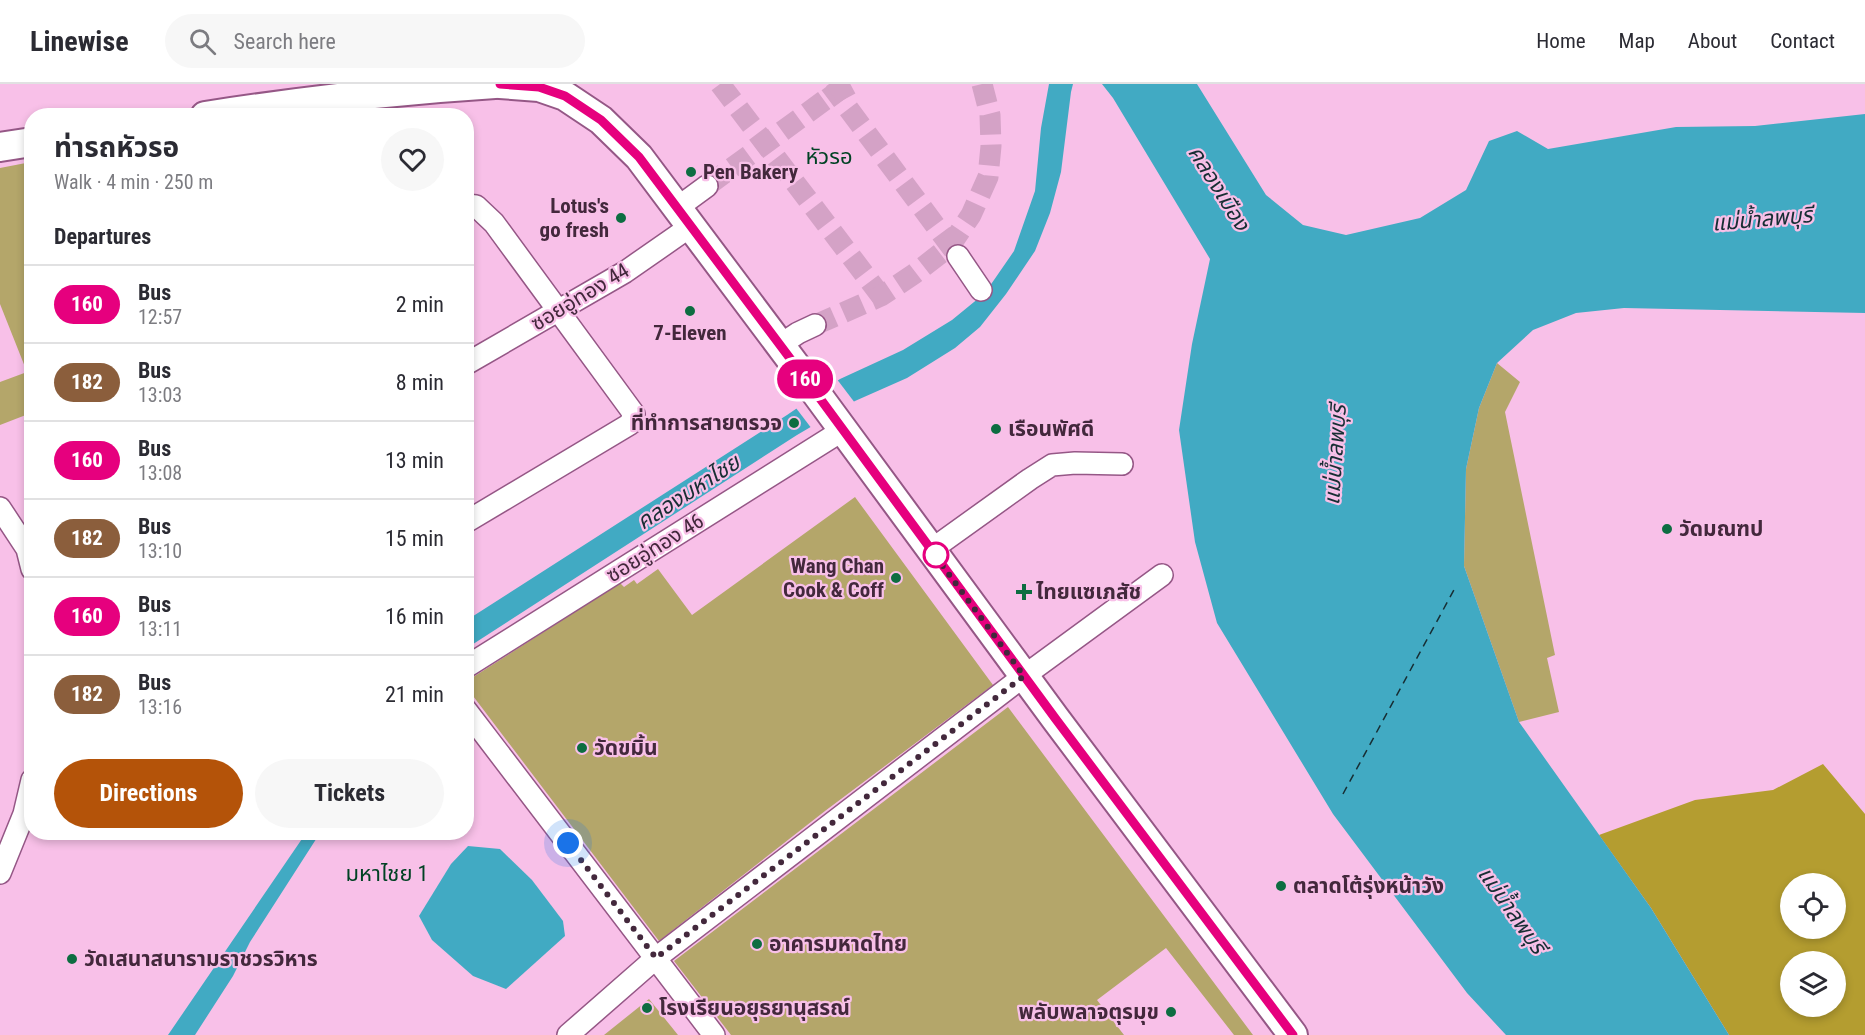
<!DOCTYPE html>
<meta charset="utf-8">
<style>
:root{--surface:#fff;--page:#f7f7f7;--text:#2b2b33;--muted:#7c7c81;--line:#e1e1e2;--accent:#b45309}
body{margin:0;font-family:"Roboto Condensed","Noto Sans Thai",sans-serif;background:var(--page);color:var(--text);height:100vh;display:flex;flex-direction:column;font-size:22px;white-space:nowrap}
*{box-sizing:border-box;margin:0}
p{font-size:20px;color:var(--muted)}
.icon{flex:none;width:33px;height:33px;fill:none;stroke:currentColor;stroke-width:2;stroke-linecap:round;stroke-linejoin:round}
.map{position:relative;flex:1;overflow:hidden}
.side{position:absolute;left:24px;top:24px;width:450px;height:732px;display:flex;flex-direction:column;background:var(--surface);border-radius:24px;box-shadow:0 3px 9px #0003}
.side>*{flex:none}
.badge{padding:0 12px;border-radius:20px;font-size:21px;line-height:39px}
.buttons{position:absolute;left:1780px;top:789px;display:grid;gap:12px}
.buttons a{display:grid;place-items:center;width:66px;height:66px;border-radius:50%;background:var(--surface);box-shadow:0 3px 9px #0003;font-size:30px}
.you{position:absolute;width:30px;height:30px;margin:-15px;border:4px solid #fff;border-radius:50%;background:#1a73e8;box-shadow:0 0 0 9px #1a73e833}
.map>.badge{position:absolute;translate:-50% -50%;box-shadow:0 0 0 3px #fff}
h2{padding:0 30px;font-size:22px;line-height:54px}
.round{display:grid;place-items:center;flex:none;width:63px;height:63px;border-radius:32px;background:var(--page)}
.headline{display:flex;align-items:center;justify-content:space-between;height:102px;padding:0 30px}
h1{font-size:28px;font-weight:700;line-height:45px}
.button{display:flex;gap:12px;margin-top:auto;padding:12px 30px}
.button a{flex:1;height:69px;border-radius:36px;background:var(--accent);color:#fff;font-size:24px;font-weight:700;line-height:69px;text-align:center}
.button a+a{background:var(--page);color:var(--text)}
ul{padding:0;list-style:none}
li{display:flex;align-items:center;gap:18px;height:78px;padding:0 30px;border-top:2px solid var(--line)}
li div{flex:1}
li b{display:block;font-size:22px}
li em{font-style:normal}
li .badge{min-width:66px;font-weight:700;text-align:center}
header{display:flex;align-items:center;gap:36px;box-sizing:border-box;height:84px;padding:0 30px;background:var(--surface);border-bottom:2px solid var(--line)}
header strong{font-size:28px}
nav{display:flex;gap:33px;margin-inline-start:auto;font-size:21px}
.search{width:420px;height:54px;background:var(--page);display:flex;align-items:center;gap:15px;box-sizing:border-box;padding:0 21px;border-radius:33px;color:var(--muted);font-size:22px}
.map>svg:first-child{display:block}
</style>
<header>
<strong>Linewise</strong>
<div class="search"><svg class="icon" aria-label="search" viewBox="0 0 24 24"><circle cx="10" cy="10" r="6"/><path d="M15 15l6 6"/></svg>Search here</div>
<nav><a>Home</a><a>Map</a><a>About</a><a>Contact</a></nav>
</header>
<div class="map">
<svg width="1865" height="951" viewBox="0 0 1865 951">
<rect width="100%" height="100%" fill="#f8c0e8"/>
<!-- green -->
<g fill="#b4a66a">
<polygon points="31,78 31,329 0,341 0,298 27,288 0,220 0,84"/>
<polygon points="1497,279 1520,298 1505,328 1555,571 1547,574 1559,628 1519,638 1464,482 1466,385 1479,324"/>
<polygon points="855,413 993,601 825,727 659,857 467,604 467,597 620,499 624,503 634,496 637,500 658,485 692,531"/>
<polygon points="1008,623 1253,951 1234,951 1166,864 1097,916 1124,951 731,951 674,877"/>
<polygon points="649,915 678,951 604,951"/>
</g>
<!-- forest -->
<path fill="#b49d30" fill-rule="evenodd" d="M 1823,680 L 1865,730 L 1865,951 L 1729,951 L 1651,824 L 1599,751 L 1695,716 L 1773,706 ZM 1791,800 L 1836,800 L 1836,844 L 1791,844 ZM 1791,878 L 1836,878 L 1836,922 L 1791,922 Z"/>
<!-- water -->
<g fill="#41aac3">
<polygon points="1049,0 1073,0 1071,8 1061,88 1050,129 1035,167 1006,210 980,243 955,264 907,294 855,317 797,351 467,564 467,536 787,331 840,295 903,266 952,236 985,209 1014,167 1035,107 1041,44"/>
<polygon points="1102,0 1197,0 1266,111 1303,141 1346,151 1420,134 1466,106 1489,57 1517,47 1548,65 1676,43 1755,42 1865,30 1865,229 1624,224 1576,229 1533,246 1497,279 1479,324 1466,385 1464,482 1519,638 1651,824 1729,951 1506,951 1467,909 1333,730 1217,539 1195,458 1179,346 1192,260 1210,175 1113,14"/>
<polygon points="306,749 320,749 250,858 233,892 195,951 168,951"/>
<polygon points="468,762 500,765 532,796 563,837 565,852 506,905 473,892 432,856 419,832 451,780"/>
</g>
<!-- pier -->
<polygon fill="#f8c0e8" points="836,294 855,319 812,345 796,324"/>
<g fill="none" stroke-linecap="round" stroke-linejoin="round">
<!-- ferry -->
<polyline stroke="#172e34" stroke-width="1.5" stroke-dasharray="8 6" stroke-linecap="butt" points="1343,710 1455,504"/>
<!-- street-tunnel -->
<g stroke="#d4a2c6" stroke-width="21" stroke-dasharray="21 10" stroke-linecap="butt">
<polyline points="720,0 881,212"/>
<polyline points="830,0 958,172"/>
<polyline points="707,102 836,8 851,0"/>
<polyline points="815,241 881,212 914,190 950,162 971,131 988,93 991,62 990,31 982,0"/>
</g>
<!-- street casing -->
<g stroke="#955786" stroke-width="24">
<g id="street">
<polyline points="466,121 476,122 494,139 634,330 630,340 466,438"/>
<polyline points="677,124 707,102"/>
<polyline points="958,172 981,206"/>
<polyline points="780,261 798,249 815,241"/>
<polyline points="466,280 625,188 691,142"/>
<polyline points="0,424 27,465 32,485"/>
<polyline points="931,466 1030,395 1052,381 1075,379 1122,380"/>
<polyline points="466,583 843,346"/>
<polyline points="466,626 714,951"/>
<polyline points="0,789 24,730 32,696"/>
<polyline points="568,951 656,874 1024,592 1162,491"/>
</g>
</g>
<!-- secondary casing -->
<g stroke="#955786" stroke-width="32">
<g id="secondary">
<polyline points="500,0 539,3 565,12 601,36 639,73 816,309 1055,634 1293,951"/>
<path d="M 205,32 C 302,17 398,6 495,0"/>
<polyline points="0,63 32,58"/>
</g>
</g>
<!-- street -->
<use href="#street" stroke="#fff" stroke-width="21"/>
<!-- secondary -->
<use href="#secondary" stroke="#fff" stroke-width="28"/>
</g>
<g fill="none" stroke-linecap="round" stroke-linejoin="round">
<!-- line casing -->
<g stroke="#fff" stroke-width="14">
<polyline id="line" points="500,0 539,3 565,12 601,36 639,73 816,309 1055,634 1293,951"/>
</g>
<!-- line -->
<use href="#line" stroke="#e6007e" stroke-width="9"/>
<!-- walk -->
<polyline stroke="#43283c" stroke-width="6" stroke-dasharray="0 10.8" points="568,759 656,874 1024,592 931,466 936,471"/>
</g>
<!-- markers -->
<g fill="#0d6d41" stroke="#f8c0e8" stroke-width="2">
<circle cx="691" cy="88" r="6"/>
<circle cx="621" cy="134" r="6"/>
<circle cx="690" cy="227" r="6"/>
<circle cx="794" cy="339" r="6"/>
<circle cx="996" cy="345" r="6"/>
<circle cx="1667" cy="445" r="6"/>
<circle cx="896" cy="494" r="6"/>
<path d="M1021 499h6v6h6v6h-6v6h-6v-6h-6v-6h6z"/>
<circle cx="582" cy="664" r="6"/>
<circle cx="1281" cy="802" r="6"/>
<circle cx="757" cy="860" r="6"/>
<circle cx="72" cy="875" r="6"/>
<circle cx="647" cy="924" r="6"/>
<circle cx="1171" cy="928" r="6"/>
</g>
<circle fill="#fff" stroke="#e6007e" stroke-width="3" cx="936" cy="471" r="12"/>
<g text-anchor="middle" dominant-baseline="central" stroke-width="4.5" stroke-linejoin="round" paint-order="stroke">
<!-- poi labels -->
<g font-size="21" font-weight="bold" fill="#43283c" stroke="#f8c0e8" text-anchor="start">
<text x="703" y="88">Pen Bakery</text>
<text x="609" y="122" text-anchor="end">Lotus's<tspan x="609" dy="24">go fresh</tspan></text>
<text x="690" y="249" text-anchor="middle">7-Eleven</text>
<text x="782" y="339" text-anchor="end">ที่ทำการสายตรวจ</text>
<text x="1008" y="345">เรือนพัศดี</text>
<text x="1679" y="445">วัดมณฑป</text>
<text x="884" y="482" text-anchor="end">Wang Chan<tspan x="884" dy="24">Cook &amp; Coff</tspan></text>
<text x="1036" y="508">ไทยแซเภสัช</text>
<text x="594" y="664">วัดขมิ้น</text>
<text x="1293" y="802">ตลาดโต้รุ่งหน้าวัง</text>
<text x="769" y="860">อาคารมหาดไทย</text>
<text x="84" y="875">วัดเสนาสนารามราชวรวิหาร</text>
<text x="659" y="924">โรงเรียนอยุธยานุสรณ์</text>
<text x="1159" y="928" text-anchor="end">พลับพลาจตุรมุข</text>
</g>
<!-- street labels -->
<g font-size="21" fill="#43283c" stroke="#f8c0e8">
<text transform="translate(580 213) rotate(-31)">ซอยอู่ทอง 44</text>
<text transform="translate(655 464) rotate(-32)">ซอยอู่ทอง 46</text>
</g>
<!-- neighbourhood labels -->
<g font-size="22" fill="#004224" stroke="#f8c0e8">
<text x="829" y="72">หัวรอ</text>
<text x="387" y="789">มหาไชย 1</text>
</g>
<!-- water labels -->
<g font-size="22" font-style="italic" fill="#172e34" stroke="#f8c0e8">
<text transform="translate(1219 104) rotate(58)">คลองเมือง</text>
<text transform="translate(1762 135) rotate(-5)">แม่น้ำลพบุรี</text>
<text transform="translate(1335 371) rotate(-86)">แม่น้ำลพบุรี</text>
<text transform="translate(688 408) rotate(-33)">คลองมหาไชย</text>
<text transform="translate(1512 826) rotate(55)">แม่น้ำลพบุรี</text>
</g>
</g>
</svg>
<div class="buttons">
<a><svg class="icon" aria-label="locate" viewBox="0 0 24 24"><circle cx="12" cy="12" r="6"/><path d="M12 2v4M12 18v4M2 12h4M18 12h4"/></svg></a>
<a><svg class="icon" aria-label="layers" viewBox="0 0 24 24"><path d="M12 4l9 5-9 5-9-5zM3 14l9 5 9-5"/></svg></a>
</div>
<div class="you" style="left:568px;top:759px"></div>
<b class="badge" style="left:805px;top:295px;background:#e6007e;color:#fff">160</b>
<section class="side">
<div class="headline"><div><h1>ท่ารถหัวรอ</h1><p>Walk · 4 min · 250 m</p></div><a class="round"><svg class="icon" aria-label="heart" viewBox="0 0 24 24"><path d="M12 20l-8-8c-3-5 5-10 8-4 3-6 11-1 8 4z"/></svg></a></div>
<h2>Departures</h2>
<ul>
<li><span class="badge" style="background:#e6007e;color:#fff">160</span><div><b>Bus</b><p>12:57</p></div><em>2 min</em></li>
<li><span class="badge" style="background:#8b5e3c;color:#fff">182</span><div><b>Bus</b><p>13:03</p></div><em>8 min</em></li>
<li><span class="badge" style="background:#e6007e;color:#fff">160</span><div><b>Bus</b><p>13:08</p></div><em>13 min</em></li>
<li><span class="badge" style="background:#8b5e3c;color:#fff">182</span><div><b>Bus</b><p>13:10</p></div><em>15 min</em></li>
<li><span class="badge" style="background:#e6007e;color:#fff">160</span><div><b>Bus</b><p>13:11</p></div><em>16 min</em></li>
<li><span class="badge" style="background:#8b5e3c;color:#fff">182</span><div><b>Bus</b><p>13:16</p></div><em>21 min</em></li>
</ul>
<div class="button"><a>Directions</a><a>Tickets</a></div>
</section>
</div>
